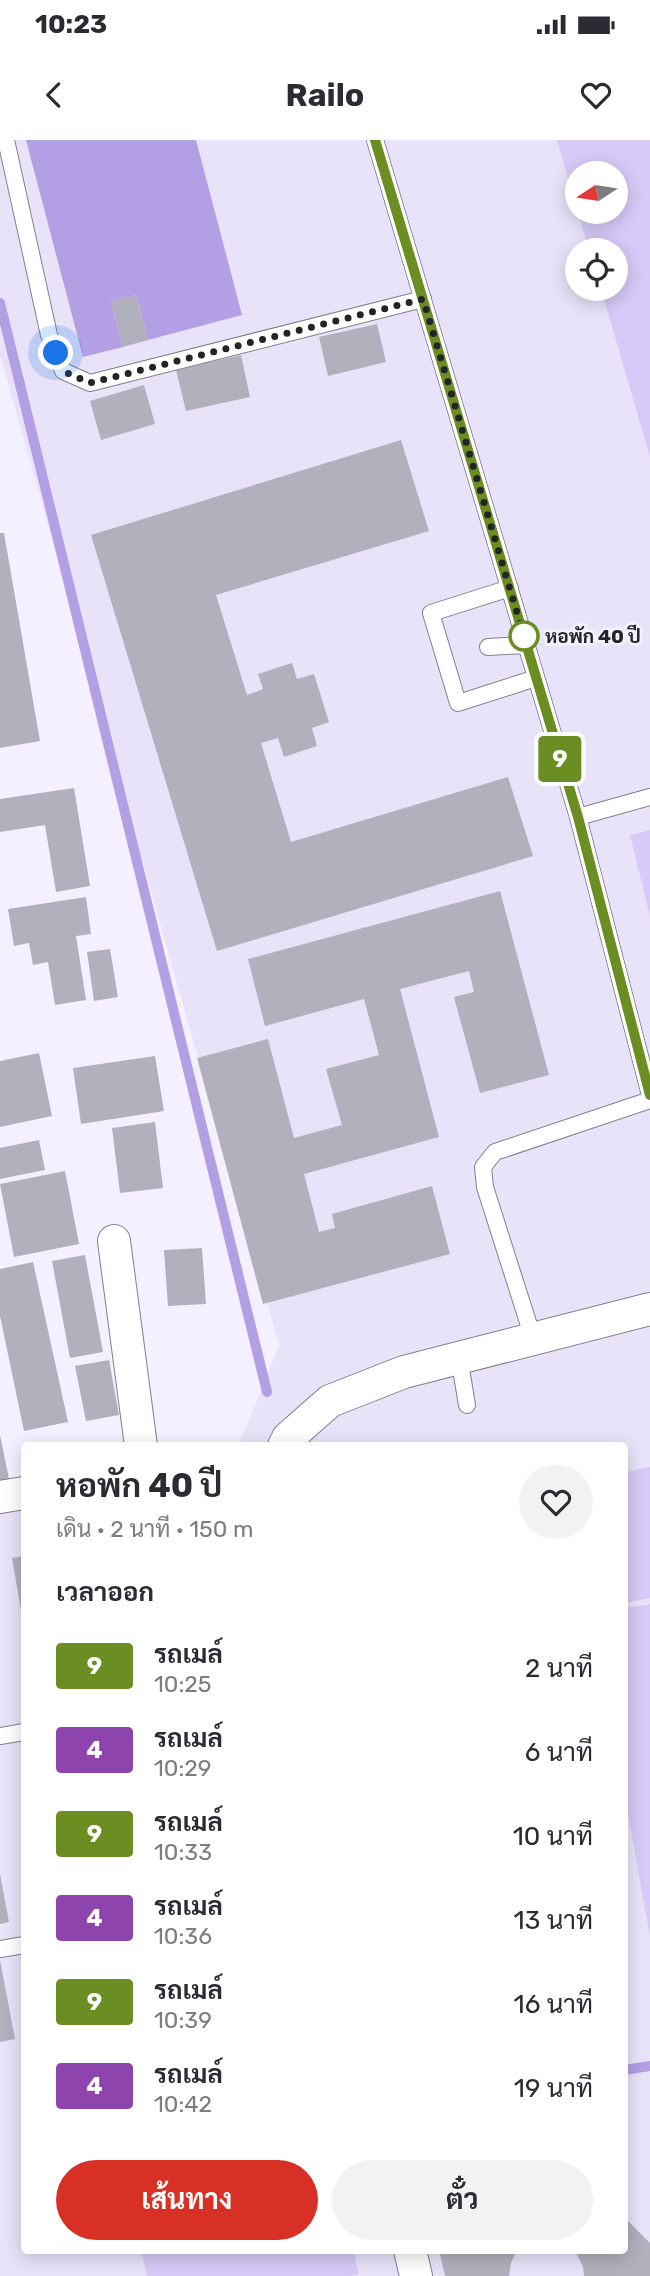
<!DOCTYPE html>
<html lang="th">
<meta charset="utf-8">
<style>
:root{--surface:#fff;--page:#f2f2f3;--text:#2b2b33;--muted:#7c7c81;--accent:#d93025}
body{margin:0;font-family:Rubik,Sarabun,sans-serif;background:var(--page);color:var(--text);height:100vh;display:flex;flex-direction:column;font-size:26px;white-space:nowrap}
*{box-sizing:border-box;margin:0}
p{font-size:23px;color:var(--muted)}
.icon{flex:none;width:38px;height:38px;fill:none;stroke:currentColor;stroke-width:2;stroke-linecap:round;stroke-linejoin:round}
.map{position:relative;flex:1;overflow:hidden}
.drawer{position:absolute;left:21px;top:1302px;width:607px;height:812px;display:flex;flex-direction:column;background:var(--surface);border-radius:7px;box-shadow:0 4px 18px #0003}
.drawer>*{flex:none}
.badge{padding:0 14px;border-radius:5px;font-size:24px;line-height:46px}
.needle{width:46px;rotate:258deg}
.buttons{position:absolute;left:565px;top:21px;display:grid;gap:14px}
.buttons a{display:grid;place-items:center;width:63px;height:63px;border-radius:50%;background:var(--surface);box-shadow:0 4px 18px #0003;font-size:35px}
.you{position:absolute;width:35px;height:35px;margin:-18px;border:5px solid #fff;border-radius:50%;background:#1a73e8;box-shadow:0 0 0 10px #1a73e833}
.map>.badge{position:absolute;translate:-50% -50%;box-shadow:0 0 0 4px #fff}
h2{padding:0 35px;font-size:26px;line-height:63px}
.round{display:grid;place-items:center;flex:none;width:74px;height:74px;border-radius:37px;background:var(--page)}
.head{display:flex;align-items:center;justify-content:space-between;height:119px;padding:0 35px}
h1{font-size:33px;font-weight:700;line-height:52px}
.primary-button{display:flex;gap:14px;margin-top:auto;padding:14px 35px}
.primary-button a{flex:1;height:80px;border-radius:42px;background:var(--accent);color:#fff;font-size:28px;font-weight:700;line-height:80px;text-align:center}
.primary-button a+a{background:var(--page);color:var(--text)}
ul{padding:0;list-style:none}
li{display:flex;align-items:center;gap:21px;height:84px;padding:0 35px}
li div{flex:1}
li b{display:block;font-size:26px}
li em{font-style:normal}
li .badge{min-width:77px;font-weight:700;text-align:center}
.status{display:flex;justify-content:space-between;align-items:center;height:49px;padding:0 35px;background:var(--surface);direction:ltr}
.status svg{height:19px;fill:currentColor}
header{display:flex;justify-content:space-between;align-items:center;height:91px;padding:0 35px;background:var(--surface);font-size:32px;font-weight:700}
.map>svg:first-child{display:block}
</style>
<div class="status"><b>10:23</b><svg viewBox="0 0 49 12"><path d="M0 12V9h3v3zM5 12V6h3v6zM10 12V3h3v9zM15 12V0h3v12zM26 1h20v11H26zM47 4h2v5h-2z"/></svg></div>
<header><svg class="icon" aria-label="back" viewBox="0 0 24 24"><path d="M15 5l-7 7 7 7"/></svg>Railo<svg class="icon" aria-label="heart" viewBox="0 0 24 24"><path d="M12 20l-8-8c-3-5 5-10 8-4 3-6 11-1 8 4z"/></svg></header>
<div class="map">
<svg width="650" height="2136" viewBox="0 0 650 2136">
<rect width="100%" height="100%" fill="#f4f0ff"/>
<!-- built -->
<path fill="#e8e3f9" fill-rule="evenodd" d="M 0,0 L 650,0 L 650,2136 L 0,2136 L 0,1374 L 24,1370 L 24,2110 L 625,2110 L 625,1306 L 239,1305 L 279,1205 L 0,215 ZM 578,33 L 616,33 L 616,72 L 578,72 ZM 578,110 L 616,110 L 616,149 L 578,149 Z"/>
<!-- green -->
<g fill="#d7caf8">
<polygon points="557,0 650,0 650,317 601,149 616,149 616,110 589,110 578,72 616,72 616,33 578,33 577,70"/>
<polygon points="650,690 650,776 630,695"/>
<polygon points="650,1327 650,1458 625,1463 625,1332"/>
<polygon points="650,1464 650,1797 625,1657 625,1468"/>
<polygon points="141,2111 353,2111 359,2134 350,2136 147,2136"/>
</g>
<!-- water -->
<polygon fill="#b39fe4" points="26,0 196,0 242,175 148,200 136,155 111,162 123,207 83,217"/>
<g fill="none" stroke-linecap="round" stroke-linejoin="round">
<!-- stream -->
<g stroke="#b39fe4" stroke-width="10">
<polyline points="0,163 267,1252"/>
<polyline points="625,1930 650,1926"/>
</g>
</g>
<!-- building -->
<g fill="#b3b0be">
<polygon points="136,155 148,200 123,207 111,162"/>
<polygon points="377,184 386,222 328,236 319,197"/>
<polygon points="241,215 250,257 186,271 176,230"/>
<polygon points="144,245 155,284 101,300 90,261"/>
<polygon points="401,300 429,391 216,455 247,555 263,549 258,534 292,523 297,539 314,534 329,582 312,588 317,606 284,617 278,598 261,603 291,702 508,637 533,716 217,811 91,395"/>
<polygon points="0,393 4,393 40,601 0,608"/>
<polygon points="74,648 90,746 56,752 45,685 0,692 0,659"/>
<polygon points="500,751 549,935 480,953 454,857 474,852 469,831 400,849 439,997 304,1034 319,1092 335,1088 332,1074 432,1046 450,1114 263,1164 197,918 268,899 294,998 342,985 326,929 379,915 364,859 265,886 248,819"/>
<polygon points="86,757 91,794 76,796 86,860 55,865 48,822 33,825 29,803 14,806 8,769"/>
<polygon points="110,809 118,857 94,861 87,812"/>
<polygon points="39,913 52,976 0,987 0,921"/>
<polygon points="155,916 164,971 81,984 73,928"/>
<polygon points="155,982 163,1048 120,1053 112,988"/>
<polygon points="39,1000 45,1030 0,1039 0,1008"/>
<polygon points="65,1031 79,1104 14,1117 0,1044"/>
<polygon points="202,1108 206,1164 168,1166 164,1110"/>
<polygon points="85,1115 103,1212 70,1218 52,1121"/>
<polygon points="33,1122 68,1282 24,1291 0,1176 0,1129"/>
<polygon points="109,1220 119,1275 86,1281 75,1226"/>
<polygon points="0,1295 10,1344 0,1346"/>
<polygon points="24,1416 24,1482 23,1482 12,1418"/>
<polygon points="0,1734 9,1782 0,1784"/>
<polygon points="0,1820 15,1899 0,1902"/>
<polygon points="625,2078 650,2103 650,2136 584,2136 583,2127 575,2110 625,2110"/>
<polygon points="439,2110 517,2110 511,2123 509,2136 445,2136"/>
</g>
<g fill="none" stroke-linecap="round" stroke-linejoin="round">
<!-- lane casing -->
<g stroke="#837f8d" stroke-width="18">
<g id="lane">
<polyline points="6,0 49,195 63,231 90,243 423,159"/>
<polyline points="375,0 578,677 650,955"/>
<polyline points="510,448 431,473 458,563 536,538"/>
<polyline points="488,507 526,505 529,514"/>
<polyline points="578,677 650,657"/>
<polyline points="533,1198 485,1047 483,1027 495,1012 650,960"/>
<polyline points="457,1218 459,1217 467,1265"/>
<polyline points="0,1596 24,1592"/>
<polyline points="0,1809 24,1805"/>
</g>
</g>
<!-- street casing -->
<g stroke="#837f8d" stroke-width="34">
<g id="street">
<polyline points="114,1101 141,1306"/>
<polyline points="284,1306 288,1298 330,1261 404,1232 650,1169"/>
<polyline points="0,1357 24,1353"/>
<polyline points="410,2110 416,2136"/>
</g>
</g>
<!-- lane -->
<use href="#lane" stroke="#fff" stroke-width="16"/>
<!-- street -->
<use href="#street" stroke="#fff" stroke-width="32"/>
</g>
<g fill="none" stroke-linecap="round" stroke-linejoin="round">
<!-- line casing -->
<g stroke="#fff" stroke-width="16">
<polyline id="line" points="375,0 578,677 650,955"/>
</g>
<!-- line -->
<use href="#line" stroke="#6b8e23" stroke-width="10"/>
<!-- walk -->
<polyline stroke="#242328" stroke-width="7" stroke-dasharray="0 12.6" points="56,213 63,231 90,243 423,159 524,496"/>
</g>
<!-- markers -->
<circle fill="#fff" stroke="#6b8e23" stroke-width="3.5" cx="524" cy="496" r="14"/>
<g text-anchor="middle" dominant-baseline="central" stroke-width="6" stroke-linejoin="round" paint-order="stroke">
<!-- stop labels -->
<g font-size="19" font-weight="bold" fill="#242328" stroke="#f4f0ff" text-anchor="start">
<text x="545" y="496">หอพัก 40 ปี</text>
</g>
</g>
</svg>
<div class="buttons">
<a><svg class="needle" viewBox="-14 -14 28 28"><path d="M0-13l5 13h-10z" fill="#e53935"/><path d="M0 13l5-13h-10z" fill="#7c7c81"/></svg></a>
<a><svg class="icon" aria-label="locate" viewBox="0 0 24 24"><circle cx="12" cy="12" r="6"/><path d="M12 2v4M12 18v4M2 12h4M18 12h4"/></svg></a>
</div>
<div class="you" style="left:56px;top:213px"></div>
<b class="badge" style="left:560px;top:619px;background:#6b8e23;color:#fff">9</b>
<section class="drawer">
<div class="head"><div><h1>หอพัก 40 ปี</h1><p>เดิน · 2 นาที · 150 m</p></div><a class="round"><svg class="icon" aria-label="heart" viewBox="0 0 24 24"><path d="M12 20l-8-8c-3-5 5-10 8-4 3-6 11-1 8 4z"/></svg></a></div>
<h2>เวลาออก</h2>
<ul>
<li><span class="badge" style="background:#6b8e23;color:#fff">9</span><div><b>รถเมล์</b><p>10:25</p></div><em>2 นาที</em></li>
<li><span class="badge" style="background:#8e44ad;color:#fff">4</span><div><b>รถเมล์</b><p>10:29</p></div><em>6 นาที</em></li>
<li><span class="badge" style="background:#6b8e23;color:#fff">9</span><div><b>รถเมล์</b><p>10:33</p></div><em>10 นาที</em></li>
<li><span class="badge" style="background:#8e44ad;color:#fff">4</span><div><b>รถเมล์</b><p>10:36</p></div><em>13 นาที</em></li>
<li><span class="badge" style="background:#6b8e23;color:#fff">9</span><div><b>รถเมล์</b><p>10:39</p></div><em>16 นาที</em></li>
<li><span class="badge" style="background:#8e44ad;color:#fff">4</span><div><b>รถเมล์</b><p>10:42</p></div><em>19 นาที</em></li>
</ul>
<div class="primary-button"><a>เส้นทาง</a><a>ตั๋ว</a></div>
</section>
</div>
